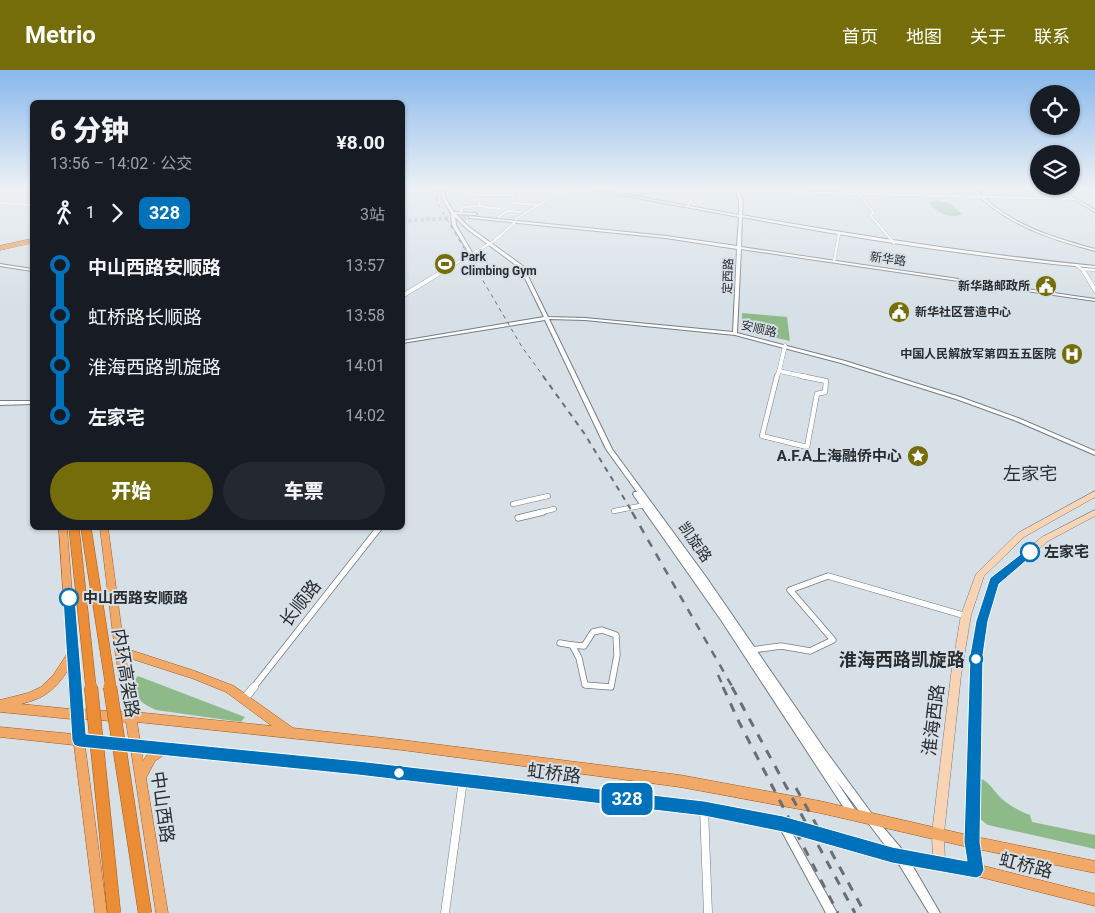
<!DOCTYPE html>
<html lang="zh">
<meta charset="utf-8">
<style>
:root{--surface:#171b24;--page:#242831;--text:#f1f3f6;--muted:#9ea1a6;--accent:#746d09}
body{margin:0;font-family:Roboto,"Noto Sans SC",sans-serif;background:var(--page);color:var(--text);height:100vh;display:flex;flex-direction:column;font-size:19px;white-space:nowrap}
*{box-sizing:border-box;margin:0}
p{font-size:16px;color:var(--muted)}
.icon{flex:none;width:28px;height:28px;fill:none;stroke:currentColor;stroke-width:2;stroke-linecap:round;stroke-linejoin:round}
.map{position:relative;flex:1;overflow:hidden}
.drawer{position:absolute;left:30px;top:30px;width:375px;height:430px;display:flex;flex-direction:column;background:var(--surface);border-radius:8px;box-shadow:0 1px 4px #0004}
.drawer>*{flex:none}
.badge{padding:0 10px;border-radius:8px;font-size:18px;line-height:32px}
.buttons{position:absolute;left:1030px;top:15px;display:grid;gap:10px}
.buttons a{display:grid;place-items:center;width:50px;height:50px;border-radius:50%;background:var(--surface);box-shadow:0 1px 4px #0004;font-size:25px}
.map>.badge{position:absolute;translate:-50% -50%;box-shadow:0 0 0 2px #fff}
.legs{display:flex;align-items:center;gap:8px;height:55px;padding:0 20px;font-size:16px}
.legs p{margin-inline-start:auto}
.headline{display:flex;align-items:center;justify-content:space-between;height:85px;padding:0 20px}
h1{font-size:28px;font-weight:800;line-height:38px}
.action{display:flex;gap:10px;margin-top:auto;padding:10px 20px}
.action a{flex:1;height:58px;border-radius:30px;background:var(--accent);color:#fff;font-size:20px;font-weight:800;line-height:58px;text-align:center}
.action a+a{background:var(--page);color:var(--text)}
ul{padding:0 20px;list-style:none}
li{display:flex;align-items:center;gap:18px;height:50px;font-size:19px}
li i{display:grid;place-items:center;width:8px;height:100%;margin:0 6px;background:currentColor}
li i::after{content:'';width:12px;height:12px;margin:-6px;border:4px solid;border-radius:50%;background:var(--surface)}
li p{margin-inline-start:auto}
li:first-child i{background:linear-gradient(#0000 50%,currentColor 0)}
li:last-child i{background:linear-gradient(currentColor 50%,#0000 0)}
header{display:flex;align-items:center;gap:30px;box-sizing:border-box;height:70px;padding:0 25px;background:var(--accent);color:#fff}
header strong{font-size:24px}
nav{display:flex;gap:28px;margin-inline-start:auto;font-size:18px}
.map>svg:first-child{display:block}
</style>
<header>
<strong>Metrio</strong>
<nav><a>首页</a><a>地图</a><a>关于</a><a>联系</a></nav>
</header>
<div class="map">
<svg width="1095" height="843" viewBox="0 0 1095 843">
<rect width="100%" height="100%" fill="#d7e0e7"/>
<!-- green -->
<g fill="#8eba8a">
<path d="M 936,130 L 950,133 L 962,144 C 948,150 937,142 928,132 Z"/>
<polygon points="742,243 787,247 790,271 742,260"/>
<path d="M 138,606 L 245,647 L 241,652 L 156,640 C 139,632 135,629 134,610 Z"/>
<path d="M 976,707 C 988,710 991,717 998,725 C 1006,734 1019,741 1030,745 L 1032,752 L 1095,765 L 1095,779 L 988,755 C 970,745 976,724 976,707 Z"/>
</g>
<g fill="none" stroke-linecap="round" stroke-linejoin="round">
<!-- tertiary-tunnel -->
<polyline stroke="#b4bcc2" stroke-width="4" stroke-dasharray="4 2" stroke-linecap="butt" points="402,151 470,147"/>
<!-- minor-far4 casing -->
<g stroke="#757d84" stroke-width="3">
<g id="minor-far4">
<polyline points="472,119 468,124 480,125"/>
<polyline points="470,121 513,119"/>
<polyline points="857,122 874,143 870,145 894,173"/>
<polyline points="0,133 32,135"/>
<polyline points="687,136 699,122 705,120 1074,129"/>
<polyline points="500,139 479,136 480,125 514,125 512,133 539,135"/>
<polyline points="460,143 463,137 479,136"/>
<polyline points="499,147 507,141 520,142"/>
<polyline points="516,149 550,128 573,119"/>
<polyline points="834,191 839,164"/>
<polyline points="1076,195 1084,201"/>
<polyline points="1082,199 1095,200"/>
<polyline points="443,201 494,171 514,153"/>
</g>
</g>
<!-- minor-far3 casing -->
<g stroke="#757d84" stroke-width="4.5">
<g id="minor-far3">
<polyline points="1083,200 1095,220"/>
<polyline points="402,226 445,200"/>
<polyline points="779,301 807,307"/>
<polyline points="779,301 785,276"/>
<polyline points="777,307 779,301"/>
</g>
</g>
<!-- minor-far2 casing -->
<g stroke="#757d84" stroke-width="5.5">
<g id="minor-far2">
<polyline points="777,306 762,366 807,377 817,324 825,322 826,311 801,306"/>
<polyline points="513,434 548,426"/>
<polyline points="614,441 645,435"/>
<polyline points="538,443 554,439"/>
</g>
</g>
<!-- minor-far1 casing -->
<g stroke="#757d84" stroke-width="7">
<g id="minor-far1">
<polyline points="518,448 543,442"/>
<polygon points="602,560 616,565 617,585 611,617 585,615 579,588 572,575 584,576 593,562"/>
<polyline points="560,573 572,575"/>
<polyline points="752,580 781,576 810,581 833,570 790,520 828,506 966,546"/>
<polyline points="253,618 379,458"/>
</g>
</g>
<!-- minor casing -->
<g stroke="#757d84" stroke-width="9">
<g id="minor">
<polyline points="245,628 254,617"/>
<polyline points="704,739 708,843"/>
<polyline points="445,843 463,710"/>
</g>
</g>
<!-- tertiary casing -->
<g stroke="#757d84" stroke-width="2">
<g id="tertiary">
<path d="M 441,119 L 444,119 L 446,129 L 454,142 L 476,143 L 477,144 L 475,145 L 456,144 L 469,157 L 523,196 L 548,247 L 585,248 L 733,262 L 737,179 L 666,168 L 470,148 L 469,148 L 469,146 L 666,166 L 737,176 L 739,147 L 589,119 L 595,119 L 739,145 L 739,131 L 735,119 L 738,119 L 743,131 L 742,145 C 859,166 976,184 1095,196 L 1095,198 C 976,187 859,169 742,147 L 741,177 L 1095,229 L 1095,231 L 741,179 L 737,263 L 845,291 L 960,327 L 1018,348 L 1095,381 L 1095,385 L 1014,350 L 956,329 L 841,293 L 735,265 L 585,250 L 549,249 L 612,379 L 706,507 L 825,680 L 872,744 L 905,783 L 940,843 L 929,843 L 897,791 L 835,709 L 858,744 L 856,747 L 853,749 L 850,747 L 721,550 L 634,426 L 633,424 L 634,422 L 637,422 L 606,379 L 545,250 L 402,273 L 402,271 L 544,247 L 520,198 L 467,159 L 455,147 L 456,155 L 473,184 L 470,185 L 452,155 L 451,143 L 442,129 Z"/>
<path d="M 971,119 L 975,119 C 983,127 992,135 1001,141 C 1029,161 1063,170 1095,179 L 1095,181 C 1047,168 1007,155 971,119 Z"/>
<polygon points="1056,119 1060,119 1095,140 1095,142"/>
<polygon points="0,194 32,199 32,201 0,196"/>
<polygon points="0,331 32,331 32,334 0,335"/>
<polygon points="783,750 786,752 837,843 826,843 780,758 778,755 780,752"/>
</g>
</g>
<!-- secondary casing -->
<g stroke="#757d84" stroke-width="1">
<g id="secondary">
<polygon points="1095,421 1095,427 1024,467 984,506 971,545 961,605 944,763 945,794 943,798 939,800 935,798 933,794 932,763 951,605 961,545 976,504 1018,463"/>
<polygon points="1095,440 1095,446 1048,471 998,513 987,551 981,585 978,772 982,800 980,804 976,806 972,804 970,800 966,772 971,585 977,551 990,511 991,509 1042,467"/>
</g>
</g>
<!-- primary casing -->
<g stroke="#a45814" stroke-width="1">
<g id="primary">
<polygon points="32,171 32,173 0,180 0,178"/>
<path d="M 59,458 L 67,458 L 81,639 L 125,642 L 115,581 L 100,458 L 108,458 L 124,578 L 195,601 L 234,616 L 293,658 L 402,670 L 680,705 L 820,731 L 972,766 L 1095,791 L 1095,803 L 972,778 L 820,743 L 680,717 L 402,680 L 137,652 L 140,671 L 358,692 L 704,732 L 783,748 L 892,779 L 976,794 L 1095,824 L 1095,836 L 976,806 L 892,791 L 783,760 L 704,744 L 358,704 L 165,684 L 155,691 L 146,708 L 168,843 L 156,843 L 131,680 L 85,676 L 107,843 L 95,843 L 74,675 L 0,667 L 0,657 L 73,664 L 71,649 L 0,642 L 0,630 L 28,623 L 41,617 L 54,604 L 67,584 ZM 126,587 L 194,609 L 226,622 L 272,656 L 135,642 ZM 68,600 L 70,639 L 21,634 C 45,628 55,620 68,600 ZM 82,649 L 126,652 L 129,670 L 84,665 ZM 142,682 L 149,682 L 143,691 Z"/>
</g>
</g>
<!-- trunk casing -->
<g stroke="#a45814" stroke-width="1">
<polygon id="trunk" points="32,169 32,172 0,180 0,176"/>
</g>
<!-- minor-far4 -->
<use href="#minor-far4" stroke="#fff" stroke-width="2.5"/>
<!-- minor-far3 -->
<use href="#minor-far3" stroke="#fff" stroke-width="4"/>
<!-- minor-far2 -->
<use href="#minor-far2" stroke="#fff" stroke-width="4.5"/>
<!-- minor-far1 -->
<use href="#minor-far1" stroke="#fff" stroke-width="5.5"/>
<!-- minor -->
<use href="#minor" stroke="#fff" stroke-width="8"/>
<!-- tertiary -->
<use href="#tertiary" fill="#fff" fill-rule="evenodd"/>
<!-- secondary -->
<use href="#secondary" fill="#f8d4b4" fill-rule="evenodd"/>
<!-- primary -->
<use href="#primary" fill="#f0a969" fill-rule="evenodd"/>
<!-- trunk -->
<use href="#trunk" fill="#eb8c37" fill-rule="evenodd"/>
<!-- rail-far3 -->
<polyline stroke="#696e72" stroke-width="1" stroke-dasharray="4 4" stroke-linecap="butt" points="435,119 438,134 522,277 544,307"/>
<!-- rail-far2 -->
<polyline stroke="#696e72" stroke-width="2" stroke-dasharray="5.5 5.5" stroke-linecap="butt" points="543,306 584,363 633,443"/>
<!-- rail-far1 -->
<g stroke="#696e72" stroke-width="2.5" stroke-dasharray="8 8" stroke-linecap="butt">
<polyline points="632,442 733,618"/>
<polyline points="718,605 724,618"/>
</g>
<!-- rail -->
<g stroke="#696e72" stroke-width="3" stroke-dasharray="9 9" stroke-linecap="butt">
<polyline points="723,617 739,652 838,843"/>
<polyline points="732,617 855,843"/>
<polyline points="796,718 865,843"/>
</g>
<!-- trunk-bridge-far1 casing -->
<g stroke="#a45814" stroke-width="11" stroke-linecap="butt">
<g id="trunk-bridge-far1">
<polyline points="74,458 91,618"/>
<polyline points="86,458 111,618"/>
</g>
</g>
<!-- trunk-bridge casing -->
<g stroke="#a45814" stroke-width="14" stroke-linecap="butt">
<g id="trunk-bridge">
<polyline points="91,617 114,843"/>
<polyline points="110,617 145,843"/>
</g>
</g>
<!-- trunk-bridge-far1 -->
<use href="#trunk-bridge-far1" stroke="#eb8c37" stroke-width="10"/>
<!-- trunk-bridge -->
<use href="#trunk-bridge" stroke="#eb8c37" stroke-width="13"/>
</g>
<!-- sky -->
<linearGradient id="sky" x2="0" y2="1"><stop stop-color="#88b8ed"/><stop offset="0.5" stop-color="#edf1f4"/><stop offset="1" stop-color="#edf1f4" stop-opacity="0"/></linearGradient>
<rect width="1095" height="237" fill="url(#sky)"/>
<!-- line-1 -->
<polygon fill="#0072bc" stroke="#fff" points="1030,477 1034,479 1035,482 1034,484 999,514 988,551 983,585 980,772 984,800 981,806 976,808 892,793 783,762 704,746 358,705 79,677 74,675 72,670 63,528 65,524 73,524 75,528 86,664 358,691 704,731 783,746 892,777 967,791 964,772 970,585 976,551 990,508"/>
<!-- icons -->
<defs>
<g id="stadium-disc" transform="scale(1.125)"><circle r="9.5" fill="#746d09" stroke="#d7e0e7"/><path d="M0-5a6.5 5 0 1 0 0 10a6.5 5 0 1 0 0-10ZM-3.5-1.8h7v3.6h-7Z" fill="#fff"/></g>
<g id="civic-disc" transform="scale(1.125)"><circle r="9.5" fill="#746d09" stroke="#d7e0e7"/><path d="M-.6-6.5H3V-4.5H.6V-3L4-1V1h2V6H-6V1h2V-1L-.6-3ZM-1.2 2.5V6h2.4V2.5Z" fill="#fff"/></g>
<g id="hospital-disc" transform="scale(1.125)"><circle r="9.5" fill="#746d09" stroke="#d7e0e7"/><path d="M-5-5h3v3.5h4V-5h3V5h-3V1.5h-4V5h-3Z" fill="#fff"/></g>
<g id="sight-disc" transform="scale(1.125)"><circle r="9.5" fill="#746d09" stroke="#d7e0e7"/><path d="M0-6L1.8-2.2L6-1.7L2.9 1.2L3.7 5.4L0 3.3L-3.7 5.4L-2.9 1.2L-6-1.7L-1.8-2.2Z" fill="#fff"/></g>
</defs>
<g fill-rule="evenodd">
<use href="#stadium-disc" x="445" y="194"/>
<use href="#civic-disc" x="1046" y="216"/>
<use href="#civic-disc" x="899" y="242"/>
<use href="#hospital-disc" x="1072" y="284"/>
<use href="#sight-disc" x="918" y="386"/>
</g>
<!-- markers -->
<g fill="#fff" stroke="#0072bc" stroke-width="2.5">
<circle cx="1030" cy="482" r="9"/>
<circle cx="69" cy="528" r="9"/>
<circle cx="976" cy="589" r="6"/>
<circle cx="399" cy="703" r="6"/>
</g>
<g text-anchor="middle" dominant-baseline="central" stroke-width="4" stroke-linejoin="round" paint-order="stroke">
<!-- far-poi labels -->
<g font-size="12" font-weight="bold" fill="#2a2d30" stroke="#d7e0e7" text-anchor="start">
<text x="461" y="187">Park<tspan x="461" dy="14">Climbing Gym</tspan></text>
<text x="1030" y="216" text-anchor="end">新华路邮政所</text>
<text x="915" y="242">新华社区营造中心</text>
<text x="1056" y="284" text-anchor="end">中国人民解放军第四五五医院</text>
</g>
<!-- far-street labels -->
<g font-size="12" fill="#2a2d30" stroke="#d7e0e7">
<text transform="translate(888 189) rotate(8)">新华路</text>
<text transform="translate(728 206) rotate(-88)">定西路</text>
<text transform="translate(759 259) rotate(13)">安顺路</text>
</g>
<!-- poi labels -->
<g font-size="15" font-weight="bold" fill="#2a2d30" stroke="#d7e0e7" text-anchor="end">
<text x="902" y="386">A.F.A上海融侨中心</text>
</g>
<!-- street labels -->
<g font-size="15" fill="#2a2d30" stroke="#d7e0e7">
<text transform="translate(695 472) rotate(55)">凯旋路</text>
</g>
<!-- stop labels -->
<g font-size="15" font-weight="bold" fill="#2a2d30" stroke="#d7e0e7" text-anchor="start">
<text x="1044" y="482">左家宅</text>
<text x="83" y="528">中山西路安顺路</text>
</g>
<!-- quarter labels -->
<g font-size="18" fill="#2a2d30" stroke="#d7e0e7">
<text x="1030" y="403">左家宅</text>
</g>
<!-- near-street labels -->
<g font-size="18" fill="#2a2d30" stroke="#d7e0e7">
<text transform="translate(300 533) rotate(-52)">长顺路</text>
<text transform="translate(126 603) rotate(81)">内环高架路</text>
<text transform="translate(933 650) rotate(-83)">淮海西路</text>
<text transform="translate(554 703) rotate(7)">虹桥路</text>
<text transform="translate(163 737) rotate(82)">中山西路</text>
<text transform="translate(1026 795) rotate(14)">虹桥路</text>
</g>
<!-- near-stop labels -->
<g font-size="18" font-weight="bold" fill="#2a2d30" stroke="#d7e0e7" text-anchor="end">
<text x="965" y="589">淮海西路凯旋路</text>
</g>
</g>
</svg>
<div class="buttons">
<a><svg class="icon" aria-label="locate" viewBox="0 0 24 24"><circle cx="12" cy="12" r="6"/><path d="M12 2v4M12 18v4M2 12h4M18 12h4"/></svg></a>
<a><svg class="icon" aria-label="layers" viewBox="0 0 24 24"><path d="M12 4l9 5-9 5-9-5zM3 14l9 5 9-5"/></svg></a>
</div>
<b class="badge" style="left:627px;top:729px;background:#0072bc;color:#fff">328</b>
<section class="drawer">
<div class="headline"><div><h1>6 分钟</h1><p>13:56 – 14:02 · 公交</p></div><b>¥8.00</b></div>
<div class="legs"><svg class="icon" aria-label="walk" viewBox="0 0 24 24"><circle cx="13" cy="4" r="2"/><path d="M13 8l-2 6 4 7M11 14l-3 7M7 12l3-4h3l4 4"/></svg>1<svg class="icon" aria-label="forward" viewBox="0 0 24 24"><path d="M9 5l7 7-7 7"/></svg><b class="badge" style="background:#0072bc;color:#fff">328</b><p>3站</p></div>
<ul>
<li><i style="color:#0072bc"></i><b>中山西路安顺路</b><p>13:57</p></li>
<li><i style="color:#0072bc"></i><span>虹桥路长顺路</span><p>13:58</p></li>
<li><i style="color:#0072bc"></i><span>淮海西路凯旋路</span><p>14:01</p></li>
<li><i style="color:#0072bc"></i><b>左家宅</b><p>14:02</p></li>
</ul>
<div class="action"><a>开始</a><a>车票</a></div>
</section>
</div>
